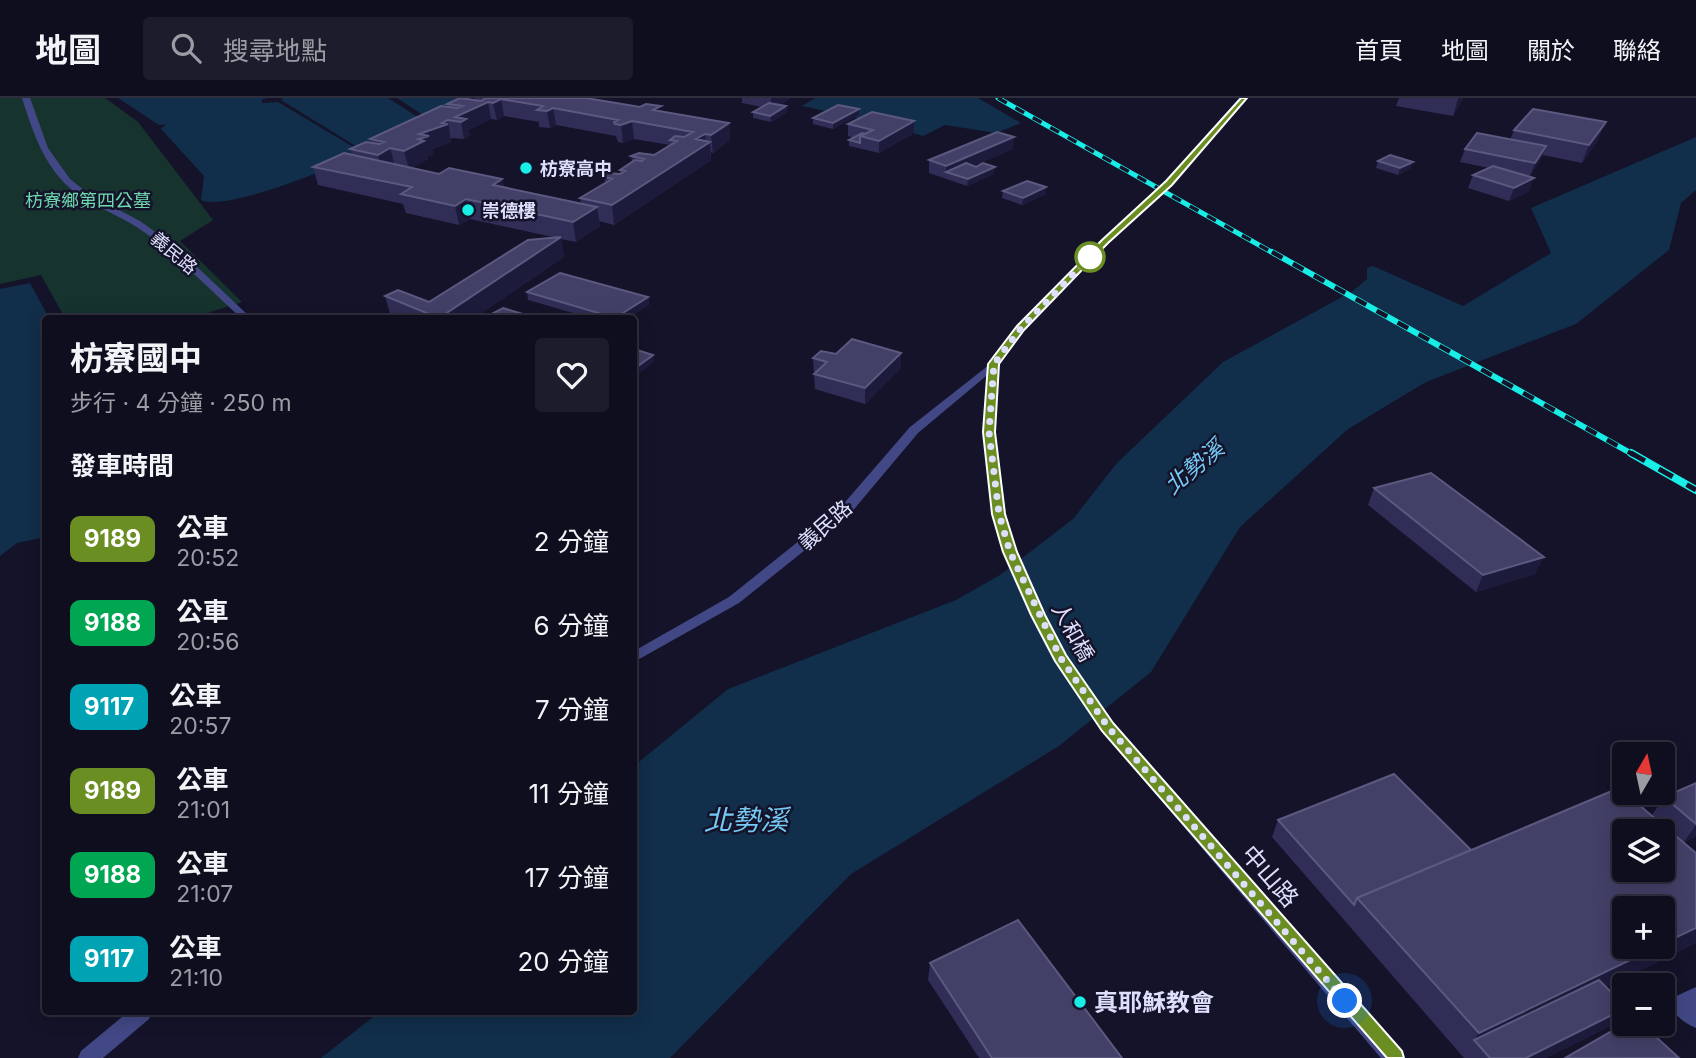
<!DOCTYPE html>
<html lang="zh-TW">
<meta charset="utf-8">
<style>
:root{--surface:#0f0e1f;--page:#1d1c2c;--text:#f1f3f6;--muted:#9b9ca4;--line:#2f2e3d}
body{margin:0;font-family:Inter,"Noto Sans TC",sans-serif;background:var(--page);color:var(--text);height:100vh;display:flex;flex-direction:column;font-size:26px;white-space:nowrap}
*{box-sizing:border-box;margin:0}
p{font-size:23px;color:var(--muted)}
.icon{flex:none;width:38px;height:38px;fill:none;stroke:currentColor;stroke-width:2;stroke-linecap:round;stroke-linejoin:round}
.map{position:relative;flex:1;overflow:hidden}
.panel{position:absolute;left:42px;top:217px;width:595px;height:700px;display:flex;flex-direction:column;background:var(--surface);border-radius:7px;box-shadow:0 4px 18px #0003,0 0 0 2px var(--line)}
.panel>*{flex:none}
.badge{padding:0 14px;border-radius:10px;font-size:24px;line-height:46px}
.needle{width:46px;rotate:9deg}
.tools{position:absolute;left:1612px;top:644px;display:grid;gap:14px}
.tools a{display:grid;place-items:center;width:63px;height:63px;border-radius:7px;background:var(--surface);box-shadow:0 4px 18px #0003,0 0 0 2px var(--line);font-size:35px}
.you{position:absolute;width:35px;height:35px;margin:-18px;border:5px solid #fff;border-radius:50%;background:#1a73e8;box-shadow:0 0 0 10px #1a73e833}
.map>.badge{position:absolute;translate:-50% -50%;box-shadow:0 0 0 4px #fff}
h2{padding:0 28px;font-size:26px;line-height:63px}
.round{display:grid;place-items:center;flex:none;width:74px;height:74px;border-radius:7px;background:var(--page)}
.head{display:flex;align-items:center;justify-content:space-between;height:119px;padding:0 28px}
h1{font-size:33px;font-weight:700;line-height:52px}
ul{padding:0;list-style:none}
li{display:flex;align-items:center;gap:21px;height:84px;padding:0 28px}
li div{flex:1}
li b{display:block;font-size:26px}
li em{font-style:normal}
li .badge{min-width:77px;font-weight:700;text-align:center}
header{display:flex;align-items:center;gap:42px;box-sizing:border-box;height:98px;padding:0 35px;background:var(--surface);border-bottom:2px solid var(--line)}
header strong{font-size:33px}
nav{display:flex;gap:38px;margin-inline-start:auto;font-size:24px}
.search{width:490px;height:63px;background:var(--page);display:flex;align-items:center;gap:18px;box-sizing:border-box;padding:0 24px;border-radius:7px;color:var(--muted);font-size:26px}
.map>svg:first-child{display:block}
</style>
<header>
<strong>地圖</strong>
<div class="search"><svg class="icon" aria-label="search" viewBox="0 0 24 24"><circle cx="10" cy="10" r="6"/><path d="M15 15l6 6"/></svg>搜尋地點</div>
<nav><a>首頁</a><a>地圖</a><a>關於</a><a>聯絡</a></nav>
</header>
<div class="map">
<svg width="1696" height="960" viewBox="0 0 1696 960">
<rect width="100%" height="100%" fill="#141329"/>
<!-- green -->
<polygon fill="#16332e" points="0,0 105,0 138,24 213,122 180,143 242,204 192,220 65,220 41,177 0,186"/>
<!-- water -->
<g fill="#112e4a">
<path d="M 118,0 L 267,0 L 262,2 L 262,5 L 278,4 L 365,56 C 334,68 228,114 201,102 L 204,78 L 161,31 L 166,26 L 159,27 Z"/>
<polygon points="283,0 388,0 424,23 367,55 281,2"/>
<polygon points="397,0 460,0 467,5 429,21"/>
<polygon points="815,0 978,0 1021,25 996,35 945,27 923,38 880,25 802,8"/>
<polygon points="1696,39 1696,92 1681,105 1669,152 1576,226 1426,284 1348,331 1240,429 1151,574 1059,648 851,776 670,960 321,960 373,919 375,914 634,914 634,668 728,591 956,502 1000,477 1073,421 1117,365 1223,264 1353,193 1367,181 1367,170 1373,168 1463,208 1551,155 1531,110"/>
<polygon points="30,185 49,220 46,220 45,439 17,445 0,458 0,191"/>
</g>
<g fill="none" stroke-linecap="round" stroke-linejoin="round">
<!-- minor -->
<g fill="#424885" fill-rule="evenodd">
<path d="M 22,0 L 30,0 L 48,50 L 70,81 L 89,96 L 140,123 L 158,136 L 194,166 L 251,220 L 241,220 C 209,191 179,159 144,134 C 125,120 102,112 82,99 C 47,77 34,38 22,0 Z"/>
<polygon points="994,263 998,264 998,268 918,335 850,416 739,505 634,564 634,553 729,499 840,410 910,329"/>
<path d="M 1696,889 L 1696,930 C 1685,926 1674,917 1669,906 L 1672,900 Z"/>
<polygon points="128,914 152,914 149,921 103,960 78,960 81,953"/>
</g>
<!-- tertiary -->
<polygon fill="#424885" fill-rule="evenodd" points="1239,0 1247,0 1172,87 1108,146 1025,232 999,266 995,334 1006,416 1017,454 1045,517 1066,557 1114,625 1401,953 1404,960 1381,960 1102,633 1055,563 1031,517 1003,454 992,416 983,334 989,266 1017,228 1102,142 1166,83"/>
<!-- rail-far2 casing -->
<g stroke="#19eee6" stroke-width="5">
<polyline id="rail-far2" points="998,0 1275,156"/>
</g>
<!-- rail-far1 casing -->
<g stroke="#19eee6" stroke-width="6">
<polyline id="rail-far1" points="1272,154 1634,357"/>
</g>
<!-- rail casing -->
<g stroke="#19eee6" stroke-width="8">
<polyline id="rail" points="1631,355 1696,392"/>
</g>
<!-- rail-far2 -->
<use href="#rail-far2" stroke="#141329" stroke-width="3.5" stroke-dasharray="10" stroke-linecap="butt"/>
<!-- rail-far1 -->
<use href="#rail-far1" stroke="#141329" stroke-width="4.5" stroke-dasharray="12" stroke-linecap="butt"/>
<!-- rail -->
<use href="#rail" stroke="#141329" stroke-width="5" stroke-dasharray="16" stroke-linecap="butt"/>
</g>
<!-- wall -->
<g fill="#302d56" fill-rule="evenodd">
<path d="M 475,0 L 586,0 L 729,25 L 730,42 L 713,55 L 711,54 L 711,62 L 614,127 L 599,123 L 600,128 L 576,144 L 561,141 L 564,159 L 474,220 L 395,220 L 391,219 L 385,198 L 429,204 L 557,140 L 470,121 L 459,127 L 406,115 L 403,106 L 318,87 L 313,69 L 352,57 L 350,51 L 371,45 L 370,41 L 448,9 L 447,6 L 475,2 ZM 504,18 L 539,24 L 539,29 L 550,30 L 556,27 L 616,38 L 618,44 L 623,45 L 634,41 L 670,47 L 654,57 L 631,58 L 632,64 L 620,72 L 620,76 L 604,79 L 605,85 L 580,100 L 581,105 L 504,89 L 502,81 L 439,76 L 411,70 L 428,61 L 427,58 L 433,56 L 432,51 L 451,44 L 451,40 L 464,41 L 470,38 L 468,32 L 491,21 L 497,22 Z"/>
<polygon points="742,0 791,0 779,7 786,8 787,14 771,24 753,20 753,14 762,9 742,5"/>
<polygon points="1399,0 1463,0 1453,18 1396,8"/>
<polygon points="859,11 859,17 833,31 813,26 813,20"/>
<polygon points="914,23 914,35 879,55 849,48 849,42 854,40 848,38 848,26"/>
<polygon points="1514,32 1598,42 1582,65 1543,57 1530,78 1519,76 1529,93 1509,103 1468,90 1473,77 1489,70 1460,64 1465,51 1510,42"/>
<polygon points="1013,51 974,68 994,76 967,88 929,75 929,62"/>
<polygon points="1378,63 1411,70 1398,77 1376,70"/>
<polygon points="1003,93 1046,96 1022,107 1002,100"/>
<polygon points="527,194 648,199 649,207 628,220 590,220 528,202"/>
<polygon points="836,256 901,270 865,306 815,291 813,260"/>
<polygon points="1374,390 1535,476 1476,494 1368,407"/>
<polygon points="1696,685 1696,738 1684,744 1652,717 1664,699"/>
<polygon points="1278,722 1471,752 1696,845 1606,889 1624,907 1624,913 1614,926 1546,960 1464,960 1272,739"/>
<polygon points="930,865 1122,960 979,960 928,882"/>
</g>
<!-- shaded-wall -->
<g fill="#1d1b3c">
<polygon points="771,0 791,0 771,11"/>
<polygon points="1459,0 1463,0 1453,18 1458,1"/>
<polygon points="501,1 504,18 497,22 493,5"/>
<polygon points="488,4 491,21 468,32 470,38 464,41 461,24 455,19"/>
<polygon points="786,8 787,14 771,24 770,18"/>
<polygon points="553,10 556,27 550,30 547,13"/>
<polygon points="859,11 859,17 833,31 833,25"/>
<polygon points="448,22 451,44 432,51 433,56 427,58 428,61 409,71 404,53 419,36"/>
<polygon points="632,23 634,41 623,45 621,27"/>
<polygon points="914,23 914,35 879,55 879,43"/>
<polygon points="1606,24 1598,42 1582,65 1589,47"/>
<polygon points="729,25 730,42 713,55 711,37"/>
<polygon points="705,36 706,47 710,44 711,62 614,127 612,107 696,41"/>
<polygon points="1014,39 1013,51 954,77 946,74 946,80 946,68"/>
<polygon points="1546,48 1541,61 1530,78 1535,65"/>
<polygon points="390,50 395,68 382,75 378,57"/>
<polygon points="1413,64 1411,70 1398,77 1400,70"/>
<polygon points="995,69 994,76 967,88 968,81"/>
<polygon points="1534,80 1529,93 1509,103 1514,90"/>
<polygon points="502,81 506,100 493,87"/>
<polygon points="1046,89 1046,96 1022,107 1023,100"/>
<polygon points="466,101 470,121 459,127 455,108"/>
<polygon points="597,109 600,128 576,144 573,124"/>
<polygon points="561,139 564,159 474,220 439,220"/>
<polygon points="648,199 649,207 628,220 615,220"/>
<polygon points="901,255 901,270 865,306 865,290"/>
<polygon points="653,257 654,264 634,280 634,271"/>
<polygon points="1544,459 1535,476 1476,494 1483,477"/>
<polygon points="1696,727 1696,738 1684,744"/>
<polygon points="1696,830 1696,845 1481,950 1474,942 1479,935 1657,849 1662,849 1662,846"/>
<polygon points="1624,911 1624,913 1614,926 1546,960 1526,960"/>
</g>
<!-- building -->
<g fill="#434068" stroke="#5b597f" stroke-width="2" fill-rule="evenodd">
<polygon points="460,0 481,3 486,0 586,0 640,9 646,6 661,8 653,12 729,25 711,37 705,36 696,41 710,44 612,107 580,100 612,81 604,79 606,75 620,76 625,73 620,72 635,62 642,63 644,61 631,58 639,55 654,57 677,43 670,42 675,38 684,39 693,34 632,23 621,27 615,26 614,24 618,22 553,10 547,13 537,12 543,8 501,1 493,5 488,4 455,19 466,21 461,24 448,22 442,25 448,26 419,36 429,38 418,41 424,43 404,53 390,50 378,57 350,51 366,44 379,46 384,44 370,41 441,8 457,10 462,8 447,6"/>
<polygon points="769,5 786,8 770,18 753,14"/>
<polygon points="838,7 859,11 833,25 813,20"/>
<polygon points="1533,11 1606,24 1589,47 1514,32"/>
<polygon points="872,14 914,23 879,43 860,38 873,32 848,26"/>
<polygon points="997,34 1014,39 946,68 929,62"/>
<polygon points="862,35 865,36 860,38 860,45 849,42"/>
<polygon points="1477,35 1546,48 1535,65 1465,51"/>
<polygon points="344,55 439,76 449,70 502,81 493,87 597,109 573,124 466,101 455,108 401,96 412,89 313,69"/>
<polygon points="1390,57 1413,64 1400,70 1378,63"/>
<polygon points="966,65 976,69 983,65 995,69 968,81 946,74"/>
<polygon points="1493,68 1534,80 1514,90 1473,77"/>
<polygon points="1027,83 1046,89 1023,100 1003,93"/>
<polygon points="561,139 439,220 385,198 398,192 429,204 528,142"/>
<polygon points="560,175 648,199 615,220 527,194"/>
<polygon points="503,210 536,220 484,220"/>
<polygon points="852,241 901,255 865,290 814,276 827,264 813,260 821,253 836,256"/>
<polygon points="634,251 653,257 634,271"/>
<polygon points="1431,375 1544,459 1483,477 1374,390"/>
<polygon points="1394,676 1471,752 1357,800 1354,807 1278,722"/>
<polygon points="1696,685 1696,726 1664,699"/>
<path d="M 1619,690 L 1696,755 L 1696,830 L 1662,846 L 1662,810 L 1624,810 L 1624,849 L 1657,849 L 1479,935 L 1357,800 ZM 1624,733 L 1662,733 L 1662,772 L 1624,772 Z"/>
<polygon points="1018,822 1122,960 992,960 930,865"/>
<polygon points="1599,882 1624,907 1624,911 1526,960 1490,960 1474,942"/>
<polygon points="1624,926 1642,926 1679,960 1565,960"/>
</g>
<!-- line -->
<polygon fill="#6b8e23" stroke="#fff" stroke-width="2" points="1241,0 1247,0 1172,87 1108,145 1024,232 999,266 995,334 1005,416 1017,454 1045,517 1066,557 1113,625 1402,953 1404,960 1387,960 1102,633 1055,563 1031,517 1003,454 992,416 983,334 988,266 1017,228 1102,142 1166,83"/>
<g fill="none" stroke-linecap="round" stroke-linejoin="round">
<!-- walk -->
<polyline stroke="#dedffd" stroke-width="7" stroke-dasharray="0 12.6" points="1090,159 1021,230 994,266 989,334 999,416 1010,454 1060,559 1108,629 1345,903"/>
</g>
<!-- markers -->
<g fill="#19eee6" stroke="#141329" stroke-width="2.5">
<circle cx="526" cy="70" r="7"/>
<circle cx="468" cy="112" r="7"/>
<circle cx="1080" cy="904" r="7"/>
</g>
<circle fill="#fff" stroke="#6b8e23" stroke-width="3.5" cx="1090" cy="159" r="14"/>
<g text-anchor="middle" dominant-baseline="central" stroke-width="5" stroke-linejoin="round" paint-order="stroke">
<!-- far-poi labels -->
<g font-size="18" font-weight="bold" fill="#dedffd" stroke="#141329" text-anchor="start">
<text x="540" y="70">枋寮高中</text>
<text x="482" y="112">崇德樓</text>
</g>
<!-- far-park labels -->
<g font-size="18" fill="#6ed9af" stroke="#141329">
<text x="88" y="102">枋寮鄉第四公墓</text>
</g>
<!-- far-street labels -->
<g font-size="18" fill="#dedffd" stroke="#141329">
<text transform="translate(174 155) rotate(40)">義民路</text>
</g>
<!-- street labels -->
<g font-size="21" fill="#dedffd" stroke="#141329">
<text transform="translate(825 427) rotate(-41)">義民路</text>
<text transform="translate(1073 534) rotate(61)">人和橋</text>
</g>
<!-- water labels -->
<g font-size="23" font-style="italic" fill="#74caf5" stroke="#141329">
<text transform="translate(1194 369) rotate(-40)">北勢溪</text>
</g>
<!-- near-street labels -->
<g font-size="24" fill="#dedffd" stroke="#141329">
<text transform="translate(1270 778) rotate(49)">中山路</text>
</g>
<!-- near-poi labels -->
<g font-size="24" font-weight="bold" fill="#dedffd" stroke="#141329" text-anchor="start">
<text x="1094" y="904">真耶穌教會</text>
</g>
<!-- near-water labels -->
<g font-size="28" font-style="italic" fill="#74caf5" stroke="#141329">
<text x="746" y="722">北勢溪</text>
</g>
</g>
</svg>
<div class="tools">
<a><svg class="needle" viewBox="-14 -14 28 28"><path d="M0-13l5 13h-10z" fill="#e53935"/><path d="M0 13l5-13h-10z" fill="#9b9ca4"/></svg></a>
<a><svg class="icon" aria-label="layers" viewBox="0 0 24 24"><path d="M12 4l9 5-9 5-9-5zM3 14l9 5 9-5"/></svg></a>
<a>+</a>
<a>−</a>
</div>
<div class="you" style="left:1345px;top:903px"></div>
<section class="panel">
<div class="head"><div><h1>枋寮國中</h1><p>步行 · 4 分鐘 · 250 m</p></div><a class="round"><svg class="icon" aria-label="heart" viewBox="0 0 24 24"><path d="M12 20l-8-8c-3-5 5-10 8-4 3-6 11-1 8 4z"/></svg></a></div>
<h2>發車時間</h2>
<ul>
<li><span class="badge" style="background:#6b8e23;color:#fff">9189</span><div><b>公車</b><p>20:52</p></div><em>2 分鐘</em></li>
<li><span class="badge" style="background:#00a651;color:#fff">9188</span><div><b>公車</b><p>20:56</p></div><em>6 分鐘</em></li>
<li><span class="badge" style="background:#00a3b4;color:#fff">9117</span><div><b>公車</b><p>20:57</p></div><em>7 分鐘</em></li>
<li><span class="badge" style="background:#6b8e23;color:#fff">9189</span><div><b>公車</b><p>21:01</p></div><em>11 分鐘</em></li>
<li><span class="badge" style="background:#00a651;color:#fff">9188</span><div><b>公車</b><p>21:07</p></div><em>17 分鐘</em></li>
<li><span class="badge" style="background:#00a3b4;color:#fff">9117</span><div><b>公車</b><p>21:10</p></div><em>20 分鐘</em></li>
</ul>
</section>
</div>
